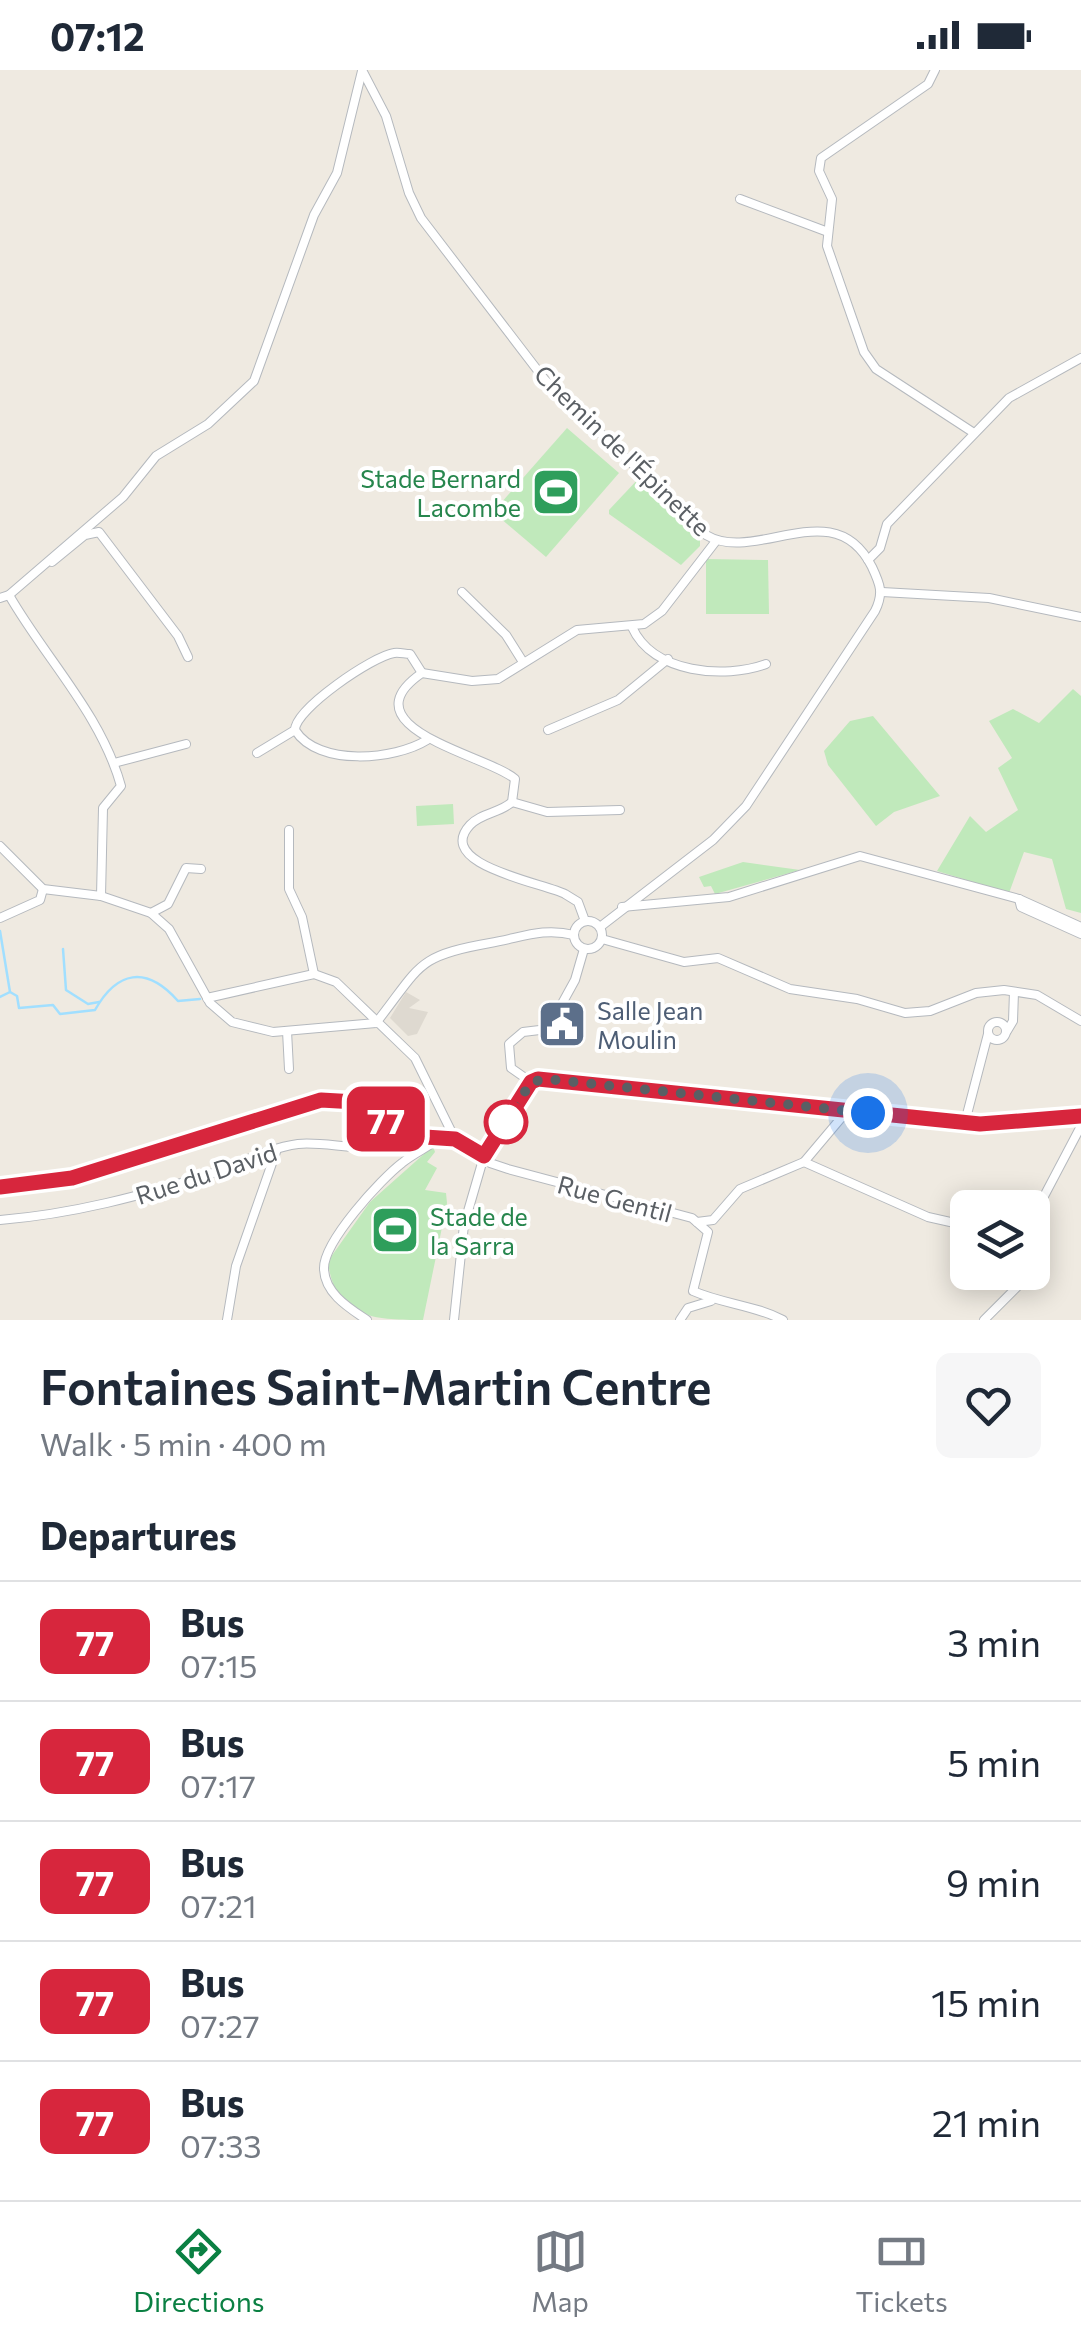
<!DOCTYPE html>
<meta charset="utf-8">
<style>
:root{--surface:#fff;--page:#f6f6f7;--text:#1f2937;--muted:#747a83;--line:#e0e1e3;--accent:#0b8043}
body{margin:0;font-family:Commissioner,sans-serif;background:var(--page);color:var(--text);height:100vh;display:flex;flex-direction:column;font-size:38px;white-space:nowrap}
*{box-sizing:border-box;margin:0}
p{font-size:32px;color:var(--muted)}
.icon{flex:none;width:55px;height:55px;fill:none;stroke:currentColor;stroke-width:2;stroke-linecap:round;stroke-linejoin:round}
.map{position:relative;height:1250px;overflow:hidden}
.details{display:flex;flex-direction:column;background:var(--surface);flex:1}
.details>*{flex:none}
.badge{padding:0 20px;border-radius:15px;font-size:35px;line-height:65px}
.controls{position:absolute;left:950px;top:1120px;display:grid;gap:20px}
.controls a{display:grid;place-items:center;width:100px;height:100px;border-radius:15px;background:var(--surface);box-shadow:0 5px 25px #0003;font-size:50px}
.you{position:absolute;width:50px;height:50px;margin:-25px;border:8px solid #fff;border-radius:50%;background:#1a73e8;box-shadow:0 0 0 15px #1a73e833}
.map>.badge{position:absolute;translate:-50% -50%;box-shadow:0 0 0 5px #fff}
h2{padding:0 40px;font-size:38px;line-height:90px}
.round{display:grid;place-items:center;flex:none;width:105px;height:105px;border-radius:15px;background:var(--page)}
.headline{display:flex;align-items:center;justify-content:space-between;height:170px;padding:0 40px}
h1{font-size:48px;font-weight:600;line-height:75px}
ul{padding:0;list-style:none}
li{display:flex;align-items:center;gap:30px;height:120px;padding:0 40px;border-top:2px solid var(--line)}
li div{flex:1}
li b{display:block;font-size:38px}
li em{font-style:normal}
li .badge{min-width:110px;font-weight:700;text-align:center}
.status{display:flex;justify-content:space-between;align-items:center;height:70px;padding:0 50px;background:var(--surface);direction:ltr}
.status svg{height:28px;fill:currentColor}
.tab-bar{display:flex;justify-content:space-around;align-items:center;height:140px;border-top:2px solid var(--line);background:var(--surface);font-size:28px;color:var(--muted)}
.tab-bar a{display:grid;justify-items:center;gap:5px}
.tab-bar .selected{color:var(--accent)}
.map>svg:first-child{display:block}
</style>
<div class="status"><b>07:12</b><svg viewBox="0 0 49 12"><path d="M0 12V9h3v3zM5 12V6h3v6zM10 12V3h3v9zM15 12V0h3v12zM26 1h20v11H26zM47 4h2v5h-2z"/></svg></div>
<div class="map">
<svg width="1081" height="1250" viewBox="0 0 1081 1250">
<rect width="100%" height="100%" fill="#efeae1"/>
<!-- education -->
<polygon fill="#ded9d0" points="406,922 420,930 409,938 428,942 417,964 408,966 390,948"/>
<!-- green -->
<g fill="#c0e9bb">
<polygon points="567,358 619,403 546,487 493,442"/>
<polygon points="640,407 700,466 700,476 681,495 609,444 609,440"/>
<polygon points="706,489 768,490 769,544 706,544"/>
<polygon points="1073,619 1081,626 1081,843 1066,839 1052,789 1024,782 1009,823 937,801 970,746 986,762 1018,740 998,698 1012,688 989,651 1013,639 1039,653"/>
<polygon points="873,646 940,726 894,742 876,756 828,695 824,681 850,651"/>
<polygon points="453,734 454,754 417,756 416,736"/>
<polygon points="743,792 800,800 715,824 711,816 704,817 699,807"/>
<path d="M 433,1076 L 435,1082 L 427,1092 L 437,1098 L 425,1120 L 446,1123 L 447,1133 L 423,1250 C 377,1250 334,1249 328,1191 L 370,1132 Z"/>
</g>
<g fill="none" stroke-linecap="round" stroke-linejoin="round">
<!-- stream -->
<g stroke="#a1dfff" stroke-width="2.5">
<polyline points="0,861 10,922"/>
<polyline points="63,879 66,920 88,934 99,932"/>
<path d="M 0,927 L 10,922 L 17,926 L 19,938 L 53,935 L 60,944 L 95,940 C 117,901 146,895 178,931 L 200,929"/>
</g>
<!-- minor casing -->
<g stroke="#b5b9be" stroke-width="10">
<g id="minor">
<path d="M 362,0 L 386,46 L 409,123 L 421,148 L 545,310 L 706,465 C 756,495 834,421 872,497 C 880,514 884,523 875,541 L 746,736 L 713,770 L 600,857"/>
<polyline points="935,0 928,14 821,88 819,101 832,129 827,176 864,282 876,299 974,363"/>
<polyline points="740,129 828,162"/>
<polyline points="868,490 880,478 887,454 1009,328 1081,288"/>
<polyline points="52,492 85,465 99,462 178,566 188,587"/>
<polyline points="462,522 506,565 523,592"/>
<polyline points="882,522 989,528 1081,547"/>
<path d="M 9,525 C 45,588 101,644 121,716 L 103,738 L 101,826"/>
<polyline points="0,528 9,525 123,427 156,386 208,354 254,311 314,145 337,103 362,1"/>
<path d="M 632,557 C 653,604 725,609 766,594"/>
<path d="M 422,603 L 410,584 C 405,584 399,582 394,583 C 373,586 295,639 295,660 C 318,697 395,690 427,670"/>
<polyline points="548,660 618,630 668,589"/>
<polyline points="257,683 295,660"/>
<polyline points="114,693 186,674"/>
<polyline points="512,732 547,742 620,740"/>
<polyline points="289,760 289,819 302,847 314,904"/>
<polyline points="0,776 43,819 101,826 151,843 169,859 210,933 232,952 273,962 376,953"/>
<polyline points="1019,829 1021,837 1081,864"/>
<polyline points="622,837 729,827 860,786 1019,829 1081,857"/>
<polyline points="151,843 168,834 186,798 201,799"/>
<polyline points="0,848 40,830 43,819"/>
<circle cx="588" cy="865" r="14"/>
<path d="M 585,851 L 578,832 L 565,824 C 544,813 433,795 470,755 C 481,743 500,743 512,732 L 515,709 C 490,686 342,658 422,603 L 472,611 L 498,609 L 577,560 L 644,554 L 662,541 L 716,471"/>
<polyline points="602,869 684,892 718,888 790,919 857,929 905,943 930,941 976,923 1004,920 1037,925 1081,951"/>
<polyline points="207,928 314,904 336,912 415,988 455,1069"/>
<circle cx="997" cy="961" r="9"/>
<path d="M 376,953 C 421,896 415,886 490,873 C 521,868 542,857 574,865"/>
<polyline points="287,961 289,999"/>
<polyline points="1007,961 1013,951 1014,922"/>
<polyline points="531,1012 546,1009 980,1054 1081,1046"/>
<polyline points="531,1012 511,998 509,974 523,962 548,959 575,910 584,879"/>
<polyline points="965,1052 988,964"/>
<polyline points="804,1092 928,1147 968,1156"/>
<path d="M 0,1117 L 73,1108 L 293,1036 L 338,1029 L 370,1038 L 410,1065 L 455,1069 L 490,1093 L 508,1099 L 692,1148 L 708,1162 L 693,1221 C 723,1234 754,1235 783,1250"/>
<polyline points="1032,1149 1081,1056"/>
<path d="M 0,1150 C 73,1144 141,1126 210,1104 C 239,1094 268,1078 298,1074 C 330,1070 385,1090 410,1065"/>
<polyline points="697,1152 713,1150 740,1119 804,1092 847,1041"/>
<polyline points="227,1250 236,1196 277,1079"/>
<path d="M 367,1250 C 349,1238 324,1223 324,1198 C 324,1171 381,1109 402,1093 C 414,1083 429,1077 441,1067"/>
<polyline points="454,1250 464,1155 482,1093 531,1012"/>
<polyline points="680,1250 688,1238 711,1231"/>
<polyline points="984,1250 1020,1214 1026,1202"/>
</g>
</g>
<!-- minor -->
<use href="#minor" stroke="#fff" stroke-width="8"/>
</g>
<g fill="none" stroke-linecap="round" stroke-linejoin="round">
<!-- line casing -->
<g stroke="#fff" stroke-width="22">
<polyline id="line" points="0,1117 72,1108 321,1030 356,1032 410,1066 455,1069 484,1086 531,1012 538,1009 980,1054 1081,1046"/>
</g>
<!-- line -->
<use href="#line" stroke="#d7263d" stroke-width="15"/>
<!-- walk -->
<polyline stroke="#5a5f64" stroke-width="10" stroke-dasharray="0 18" points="506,1052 531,1012 546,1009 868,1043"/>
</g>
<!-- icons -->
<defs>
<g id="stadium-square" transform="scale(2.5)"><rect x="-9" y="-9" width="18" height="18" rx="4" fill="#2e9e5b" stroke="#fff"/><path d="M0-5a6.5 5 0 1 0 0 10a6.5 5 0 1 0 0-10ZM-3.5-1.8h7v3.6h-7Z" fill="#fff"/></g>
<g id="civic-square" transform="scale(2.5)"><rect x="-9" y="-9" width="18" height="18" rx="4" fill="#5c6f8a" stroke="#fff"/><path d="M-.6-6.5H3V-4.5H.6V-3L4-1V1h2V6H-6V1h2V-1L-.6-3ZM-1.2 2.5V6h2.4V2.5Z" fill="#fff"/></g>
</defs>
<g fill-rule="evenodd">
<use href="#stadium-square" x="556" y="422"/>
<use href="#civic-square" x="562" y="954"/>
<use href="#stadium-square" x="395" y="1160"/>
</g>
<!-- markers -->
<circle fill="#fff" stroke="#d7263d" stroke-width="5" cx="506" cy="1052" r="20"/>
<g text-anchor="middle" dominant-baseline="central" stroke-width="8" stroke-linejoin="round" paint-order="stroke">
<!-- street labels -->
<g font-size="25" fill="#5a5f64" stroke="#fff">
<text transform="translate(623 380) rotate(44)">Chemin de l'Épinette</text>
<text transform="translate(206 1103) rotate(-18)">Rue du David</text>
<text transform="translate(615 1128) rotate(15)">Rue Gentil</text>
</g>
<!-- leisure labels -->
<g font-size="25" fill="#27864d" stroke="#fff" text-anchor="end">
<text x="521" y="408">Stade Bernard<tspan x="521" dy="29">Lacombe</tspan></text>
<text x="430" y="1146" text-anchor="start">Stade de<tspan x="430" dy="29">la Sarra</tspan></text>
</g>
<!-- service labels -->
<g font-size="25" fill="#4e5e75" stroke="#fff" text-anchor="start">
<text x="597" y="940">Salle Jean<tspan x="597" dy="29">Moulin</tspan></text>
</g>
</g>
</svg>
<div class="controls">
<a><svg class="icon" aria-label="layers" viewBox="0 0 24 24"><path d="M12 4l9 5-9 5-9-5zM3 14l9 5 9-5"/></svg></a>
</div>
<div class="you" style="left:868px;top:1043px"></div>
<b class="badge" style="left:386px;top:1049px;background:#d7263d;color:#fff">77</b>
</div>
<section class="details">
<div class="headline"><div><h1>Fontaines Saint-Martin Centre</h1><p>Walk · 5 min · 400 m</p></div><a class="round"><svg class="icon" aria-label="heart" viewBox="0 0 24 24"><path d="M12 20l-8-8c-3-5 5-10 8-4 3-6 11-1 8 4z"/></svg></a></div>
<h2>Departures</h2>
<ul>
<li><span class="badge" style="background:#d7263d;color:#fff">77</span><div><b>Bus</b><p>07:15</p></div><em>3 min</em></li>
<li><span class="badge" style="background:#d7263d;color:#fff">77</span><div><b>Bus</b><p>07:17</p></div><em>5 min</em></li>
<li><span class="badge" style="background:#d7263d;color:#fff">77</span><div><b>Bus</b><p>07:21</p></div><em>9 min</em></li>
<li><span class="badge" style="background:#d7263d;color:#fff">77</span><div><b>Bus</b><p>07:27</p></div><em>15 min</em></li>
<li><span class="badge" style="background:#d7263d;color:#fff">77</span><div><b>Bus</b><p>07:33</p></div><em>21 min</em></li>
</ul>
</section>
<nav class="tab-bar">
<a class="selected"><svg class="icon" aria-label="directions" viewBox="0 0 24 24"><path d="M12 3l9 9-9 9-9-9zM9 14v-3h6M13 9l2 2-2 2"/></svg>Directions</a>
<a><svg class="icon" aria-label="map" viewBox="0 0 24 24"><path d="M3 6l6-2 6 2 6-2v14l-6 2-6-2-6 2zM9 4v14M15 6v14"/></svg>Map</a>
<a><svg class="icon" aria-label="tickets" viewBox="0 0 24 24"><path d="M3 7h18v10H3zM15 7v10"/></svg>Tickets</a>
</nav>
